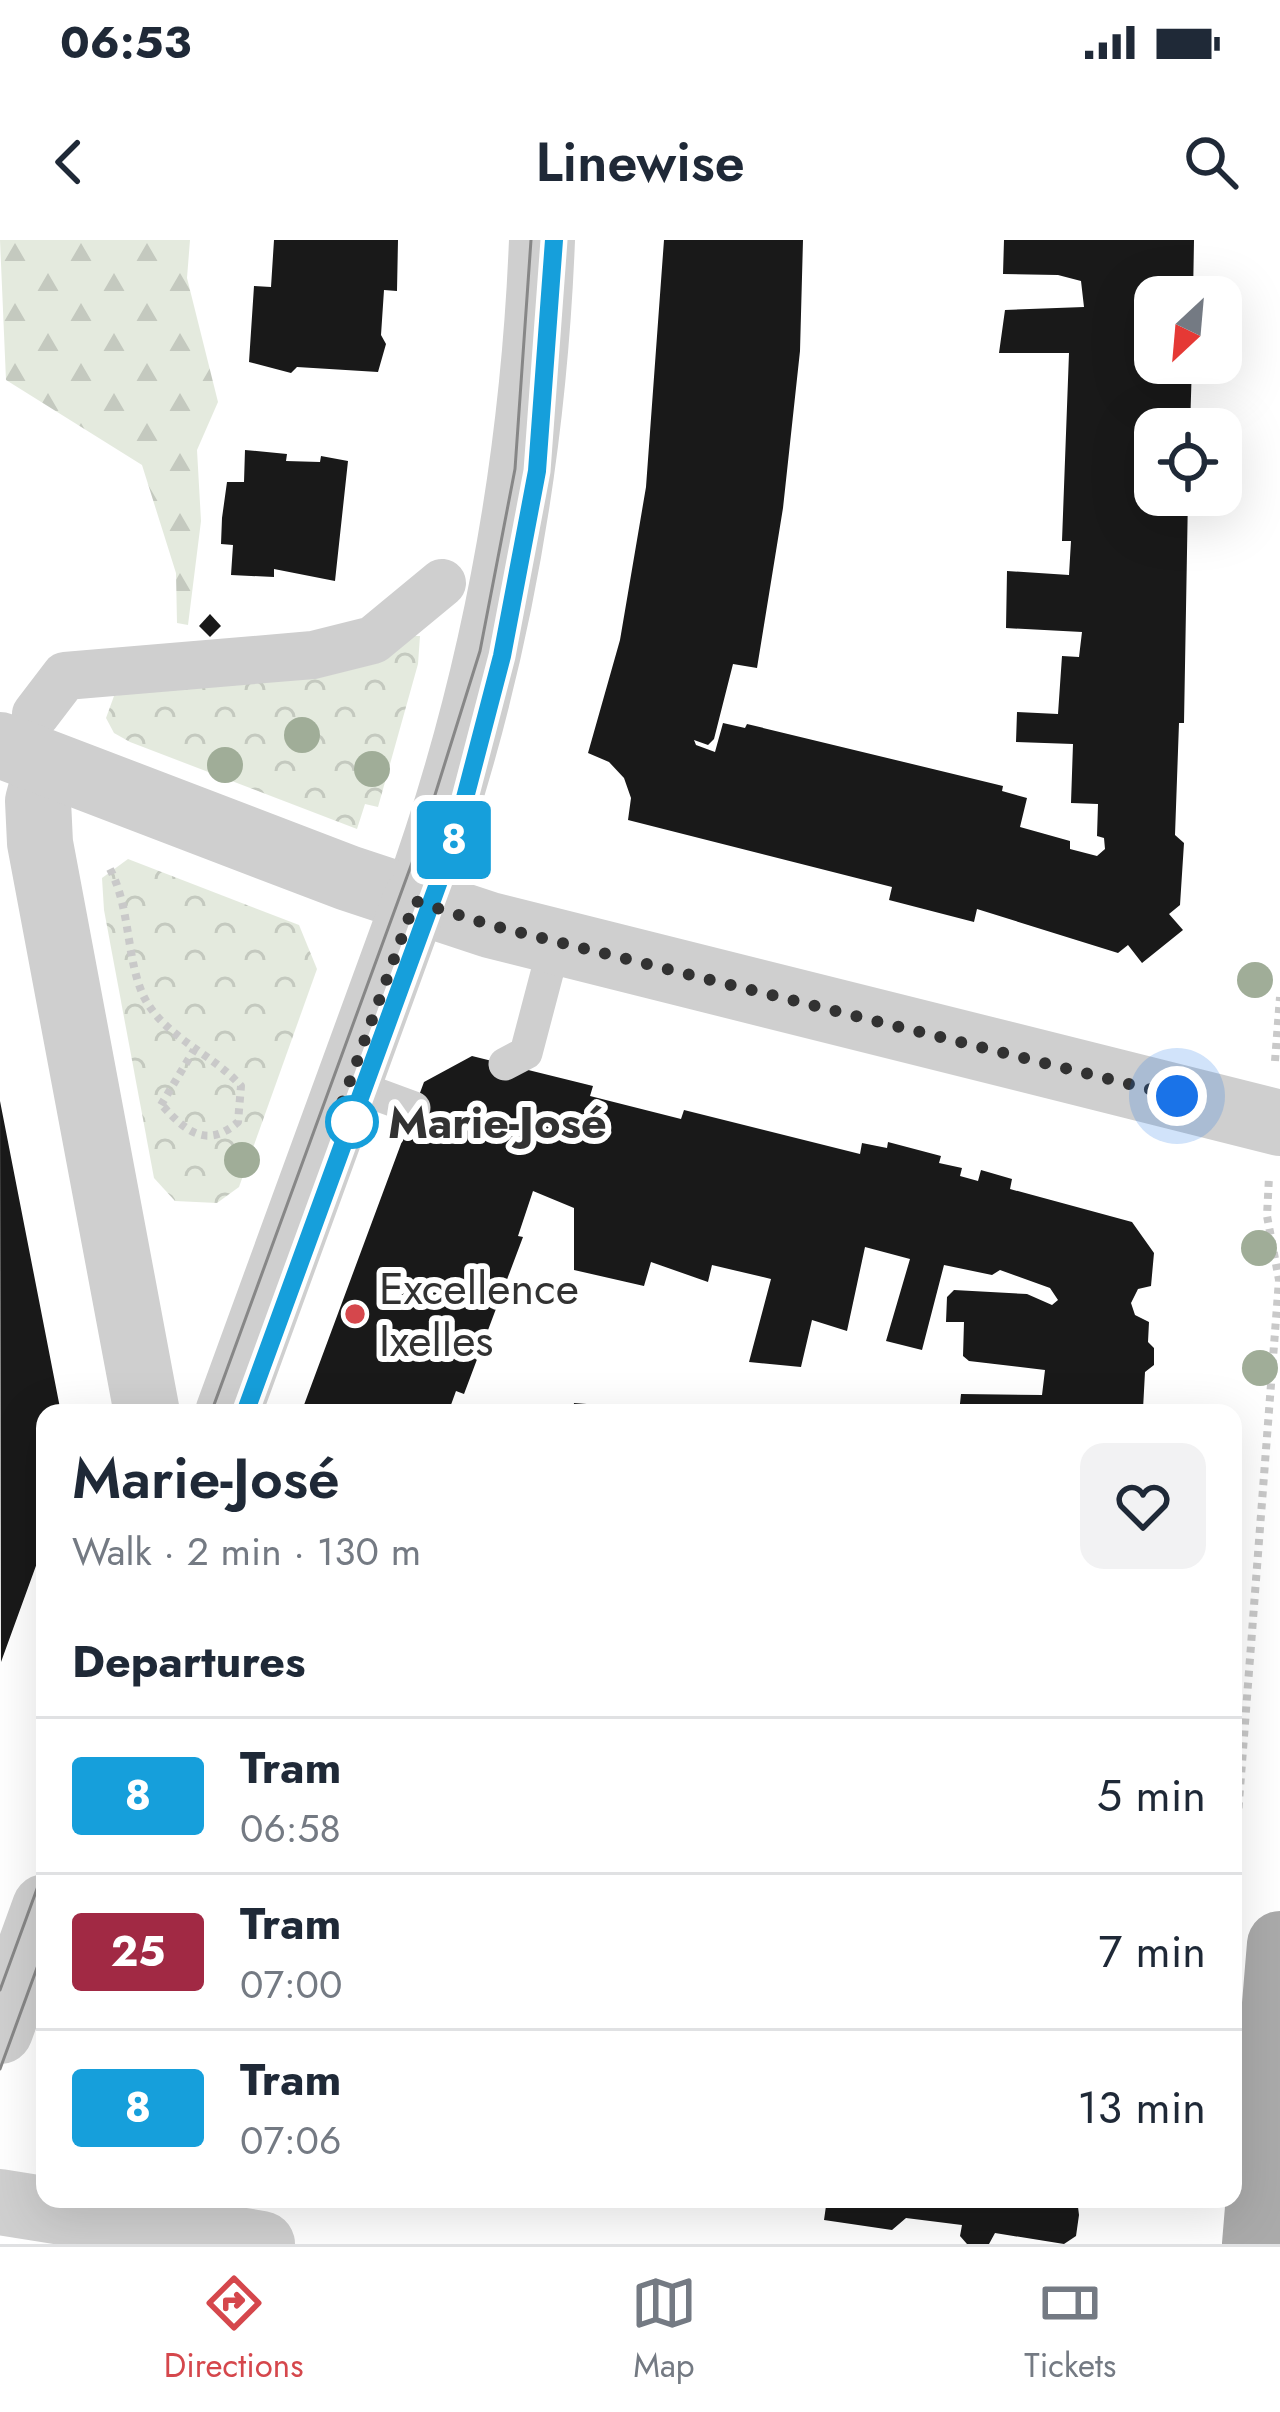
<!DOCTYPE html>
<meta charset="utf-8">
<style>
:root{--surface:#fff;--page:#f2f2f3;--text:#1f2937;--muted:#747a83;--line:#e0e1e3;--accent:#d5474c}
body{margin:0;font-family:Jost,sans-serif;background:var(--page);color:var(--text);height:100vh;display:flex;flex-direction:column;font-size:45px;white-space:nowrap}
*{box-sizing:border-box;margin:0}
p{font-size:39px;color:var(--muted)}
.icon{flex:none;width:66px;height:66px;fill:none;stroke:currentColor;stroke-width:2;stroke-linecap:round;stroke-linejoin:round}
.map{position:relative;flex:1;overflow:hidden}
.drawer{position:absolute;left:36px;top:1164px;width:1206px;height:804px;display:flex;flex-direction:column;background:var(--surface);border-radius:24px;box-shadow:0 12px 48px #0002}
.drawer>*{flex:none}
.badge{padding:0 24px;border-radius:9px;font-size:42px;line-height:78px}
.needle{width:78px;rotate:206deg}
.buttons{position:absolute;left:1134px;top:36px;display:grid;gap:24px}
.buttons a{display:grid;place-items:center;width:108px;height:108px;border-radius:24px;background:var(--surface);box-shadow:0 12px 48px #0002;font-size:60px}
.you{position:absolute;width:60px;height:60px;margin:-30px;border:9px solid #fff;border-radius:50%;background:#1a73e8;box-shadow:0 0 0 18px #1a73e833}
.map>.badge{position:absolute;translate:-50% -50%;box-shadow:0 0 0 6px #fff}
h2{padding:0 36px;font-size:45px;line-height:108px}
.round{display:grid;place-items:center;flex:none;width:126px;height:126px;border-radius:24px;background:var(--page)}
.head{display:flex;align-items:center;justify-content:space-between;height:204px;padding:0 36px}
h1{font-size:57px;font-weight:600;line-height:90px}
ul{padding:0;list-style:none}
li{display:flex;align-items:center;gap:36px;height:156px;padding:0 36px;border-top:3px solid var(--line)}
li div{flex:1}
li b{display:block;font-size:45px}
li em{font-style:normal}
li .badge{min-width:132px;font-weight:700;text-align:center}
.status{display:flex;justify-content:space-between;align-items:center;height:84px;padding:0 60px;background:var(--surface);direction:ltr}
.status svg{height:33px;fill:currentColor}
header{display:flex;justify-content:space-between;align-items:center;height:156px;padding:0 36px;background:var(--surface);font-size:54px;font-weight:600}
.tab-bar{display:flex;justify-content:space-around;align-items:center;height:168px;border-top:3px solid var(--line);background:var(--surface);font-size:33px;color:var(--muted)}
.tab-bar a{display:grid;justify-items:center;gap:6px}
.tab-bar .on{color:var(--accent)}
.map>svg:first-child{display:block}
</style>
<div class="status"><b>06:53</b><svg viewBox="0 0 49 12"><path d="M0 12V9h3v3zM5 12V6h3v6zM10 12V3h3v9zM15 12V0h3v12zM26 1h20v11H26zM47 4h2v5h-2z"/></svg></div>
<header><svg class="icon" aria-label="back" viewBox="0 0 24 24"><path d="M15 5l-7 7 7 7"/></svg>Linewise<svg class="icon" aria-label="search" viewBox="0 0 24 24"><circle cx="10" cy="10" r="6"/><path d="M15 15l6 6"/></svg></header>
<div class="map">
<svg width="1280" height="2004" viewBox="0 0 1280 2004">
<defs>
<pattern id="forest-firs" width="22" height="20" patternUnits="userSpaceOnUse" patternTransform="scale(3)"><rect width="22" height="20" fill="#e4eade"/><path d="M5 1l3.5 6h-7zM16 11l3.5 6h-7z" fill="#c4c9bf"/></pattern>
<pattern id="park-crowns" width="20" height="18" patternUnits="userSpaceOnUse" patternTransform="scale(3)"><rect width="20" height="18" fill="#e4eade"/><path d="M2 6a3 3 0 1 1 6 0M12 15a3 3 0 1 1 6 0" fill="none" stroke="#c4c9bf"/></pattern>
</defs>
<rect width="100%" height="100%" fill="#fff"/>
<!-- forest -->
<polygon fill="url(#forest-firs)" points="0,0 190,0 187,38 218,162 197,210 201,281 188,385 177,383 176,333 142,225 6,140"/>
<!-- park -->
<g fill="url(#park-crowns)">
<polygon points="412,396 420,396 418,424 378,567 365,564 357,589 130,502 114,493 106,478 114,456"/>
<polygon points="128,619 299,685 317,729 239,947 217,963 175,961 154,938 104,670 102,638"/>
</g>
<!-- building -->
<g fill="#191919">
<polygon points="274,0 398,0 397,51 384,50 381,95 386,104 378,132 297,127 291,133 249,122 254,46 271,47"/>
<polygon points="664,0 803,0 800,111 783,268 757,428 733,424 714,499 708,505 694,500 696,505 715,512 723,483 745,488 747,484 1003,546 1002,551 1027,558 1020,587 1070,601 1070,609 1097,616 1105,609 1104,598 1097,596 1098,564 1071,563 1073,504 1016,502 1017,472 1058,474 1062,416 1079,417 1082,392 1006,388 1007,331 1069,335 1071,301 1062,301 1069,113 999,113 1005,70 1084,67 1081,41 1058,35 1003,34 1004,0 1194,0 1193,57 1155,57 1155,123 1192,123 1190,189 1155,189 1155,255 1188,255 1184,483 1179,483 1175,595 1184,603 1180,665 1169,674 1183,690 1142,723 1128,705 1118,713 977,669 974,682 889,660 892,647 628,580 631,558 624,538 609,522 588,513 620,400 646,247"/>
<polygon points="245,210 287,214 286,221 320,222 321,216 348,221 335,341 274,329 274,337 231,335 233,305 221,304 222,278 227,242 244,242"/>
<polygon points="210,374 221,386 210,397 199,386"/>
<polygon points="472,816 593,846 590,856 681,879 684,870 860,914 862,903 887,908 888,902 941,916 939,923 962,928 960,936 978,941 981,930 1012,939 1010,949 1132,982 1154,1013 1151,1046 1138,1049 1131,1063 1135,1075 1149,1082 1148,1102 1154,1108 1154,1125 1145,1132 1143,1169 1147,1173 959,1173 961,1154 1042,1155 1045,1130 969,1121 963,1116 964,1082 946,1082 947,1057 954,1050 1027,1054 1052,1065 1058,1060 1050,1048 1000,1030 992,1035 944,1025 922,1110 886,1101 910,1019 865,1007 847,1091 812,1080 801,1127 749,1122 771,1039 712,1025 708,1042 651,1022 644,1046 574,1030 574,968 533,951 518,996 523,997 464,1154 456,1151 448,1173 301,1173 424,842"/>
<polygon points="0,861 61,1173 45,1173 45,1301 1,1422"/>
<polygon points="574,1163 663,1170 663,1173 573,1173"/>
<polygon points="795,1959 1077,1959 1079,1975 1076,1996 1064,2004 995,1993 989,2004 967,2004 960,1996 962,1985 906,1978 892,1990 824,1980 826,1966"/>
</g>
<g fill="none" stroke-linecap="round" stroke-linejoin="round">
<!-- path -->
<g stroke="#c9c9c9" stroke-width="8" stroke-dasharray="6 6" stroke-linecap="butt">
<path d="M 110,629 C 131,669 126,720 144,757 C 164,797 213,814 241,846 L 238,882 C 207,909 186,892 162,865"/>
<polyline points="1275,821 1280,757"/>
<polyline points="161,865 194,810"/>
<polyline points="1233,1640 1279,1040 1267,976 1269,937"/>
</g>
<!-- service -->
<g stroke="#cfcfcf" stroke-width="33">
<polyline points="505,824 526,813 556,699"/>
<polyline points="349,844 414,868"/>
</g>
<!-- pedestrian -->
<polyline stroke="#cfcfcf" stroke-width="48" points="36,474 65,436 313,415 373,400 442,343"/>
<!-- minor -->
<g stroke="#cfcfcf" stroke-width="66">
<polyline points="48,524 38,561 40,603 147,1173"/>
<path d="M 415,661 C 493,446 533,227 542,0"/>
<polyline points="0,1962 262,2004"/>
</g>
<!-- tertiary -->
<g stroke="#cfcfcf" stroke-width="66">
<polyline points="0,505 348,638 490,685 1280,883"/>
<polyline points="228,1173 415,661"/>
<polyline points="0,1791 45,1667"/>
</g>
<!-- primary -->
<polyline stroke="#aaa" stroke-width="66" points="1255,2004 1280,1704"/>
<!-- tram -->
<g stroke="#878787" stroke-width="3">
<polyline points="211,1173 424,590 480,411 515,229 531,0"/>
<path d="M 245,1173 C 314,985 395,791 454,600 C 515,406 546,203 554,0"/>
<polyline points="0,1750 45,1627"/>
<polyline points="0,1829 45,1706"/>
</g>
</g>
<!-- trees -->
<g fill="#a0ad98">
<circle cx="302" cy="495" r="18"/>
<circle cx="225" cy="525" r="18"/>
<circle cx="372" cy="529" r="18"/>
<circle cx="1255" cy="740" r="18"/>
<circle cx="242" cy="920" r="18"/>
<circle cx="1259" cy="1008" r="18"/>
<circle cx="1260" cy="1128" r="18"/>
</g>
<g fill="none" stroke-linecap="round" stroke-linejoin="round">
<!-- line casing -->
<g stroke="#fff" stroke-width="27">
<polyline id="line" points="245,1173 454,600 502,416 537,231 554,0"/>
</g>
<!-- line -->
<use href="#line" stroke="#169fdb" stroke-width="18"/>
<!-- walk -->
<polyline stroke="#323232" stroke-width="12" stroke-dasharray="0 21.6" points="352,882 334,885 415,661 490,685 1177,856"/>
</g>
<!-- markers -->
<circle fill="#fff" stroke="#169fdb" stroke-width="6" cx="352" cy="882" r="24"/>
<circle fill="#d5474c" stroke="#fff" stroke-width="4.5" cx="355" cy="1074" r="12"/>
<g text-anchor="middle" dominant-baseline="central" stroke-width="12" stroke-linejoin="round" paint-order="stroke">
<!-- stop labels -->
<g font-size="45" font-weight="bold" fill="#323232" stroke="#fff" text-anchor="start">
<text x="388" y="882">Marie-José</text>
</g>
<!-- poi labels -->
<g font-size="45" fill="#323232" stroke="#fff" text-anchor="start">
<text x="379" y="1048">Excellence<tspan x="379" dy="52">Ixelles</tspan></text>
</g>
</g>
</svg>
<div class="buttons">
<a><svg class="needle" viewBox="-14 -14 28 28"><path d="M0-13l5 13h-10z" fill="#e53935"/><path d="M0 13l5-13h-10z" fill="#747a83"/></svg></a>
<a><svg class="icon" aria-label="locate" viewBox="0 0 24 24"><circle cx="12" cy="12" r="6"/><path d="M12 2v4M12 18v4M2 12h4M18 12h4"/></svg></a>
</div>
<div class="you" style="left:1177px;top:856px"></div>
<b class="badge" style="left:454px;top:600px;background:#169fdb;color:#fff">8</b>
<section class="drawer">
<div class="head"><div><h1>Marie-José</h1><p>Walk · 2 min · 130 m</p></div><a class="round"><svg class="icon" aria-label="heart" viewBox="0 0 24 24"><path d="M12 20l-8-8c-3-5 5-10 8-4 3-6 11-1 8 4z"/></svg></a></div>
<h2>Departures</h2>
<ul>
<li><span class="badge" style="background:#169fdb;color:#fff">8</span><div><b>Tram</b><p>06:58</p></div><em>5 min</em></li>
<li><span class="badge" style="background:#a12944;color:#fff">25</span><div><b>Tram</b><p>07:00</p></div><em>7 min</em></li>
<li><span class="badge" style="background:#169fdb;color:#fff">8</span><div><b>Tram</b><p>07:06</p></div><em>13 min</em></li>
</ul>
</section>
</div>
<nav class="tab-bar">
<a class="on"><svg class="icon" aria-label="directions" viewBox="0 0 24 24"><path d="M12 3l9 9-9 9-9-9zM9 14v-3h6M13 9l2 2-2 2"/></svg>Directions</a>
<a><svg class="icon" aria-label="map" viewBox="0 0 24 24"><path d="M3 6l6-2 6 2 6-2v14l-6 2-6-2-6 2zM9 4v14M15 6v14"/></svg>Map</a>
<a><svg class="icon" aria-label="tickets" viewBox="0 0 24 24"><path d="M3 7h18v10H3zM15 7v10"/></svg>Tickets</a>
</nav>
